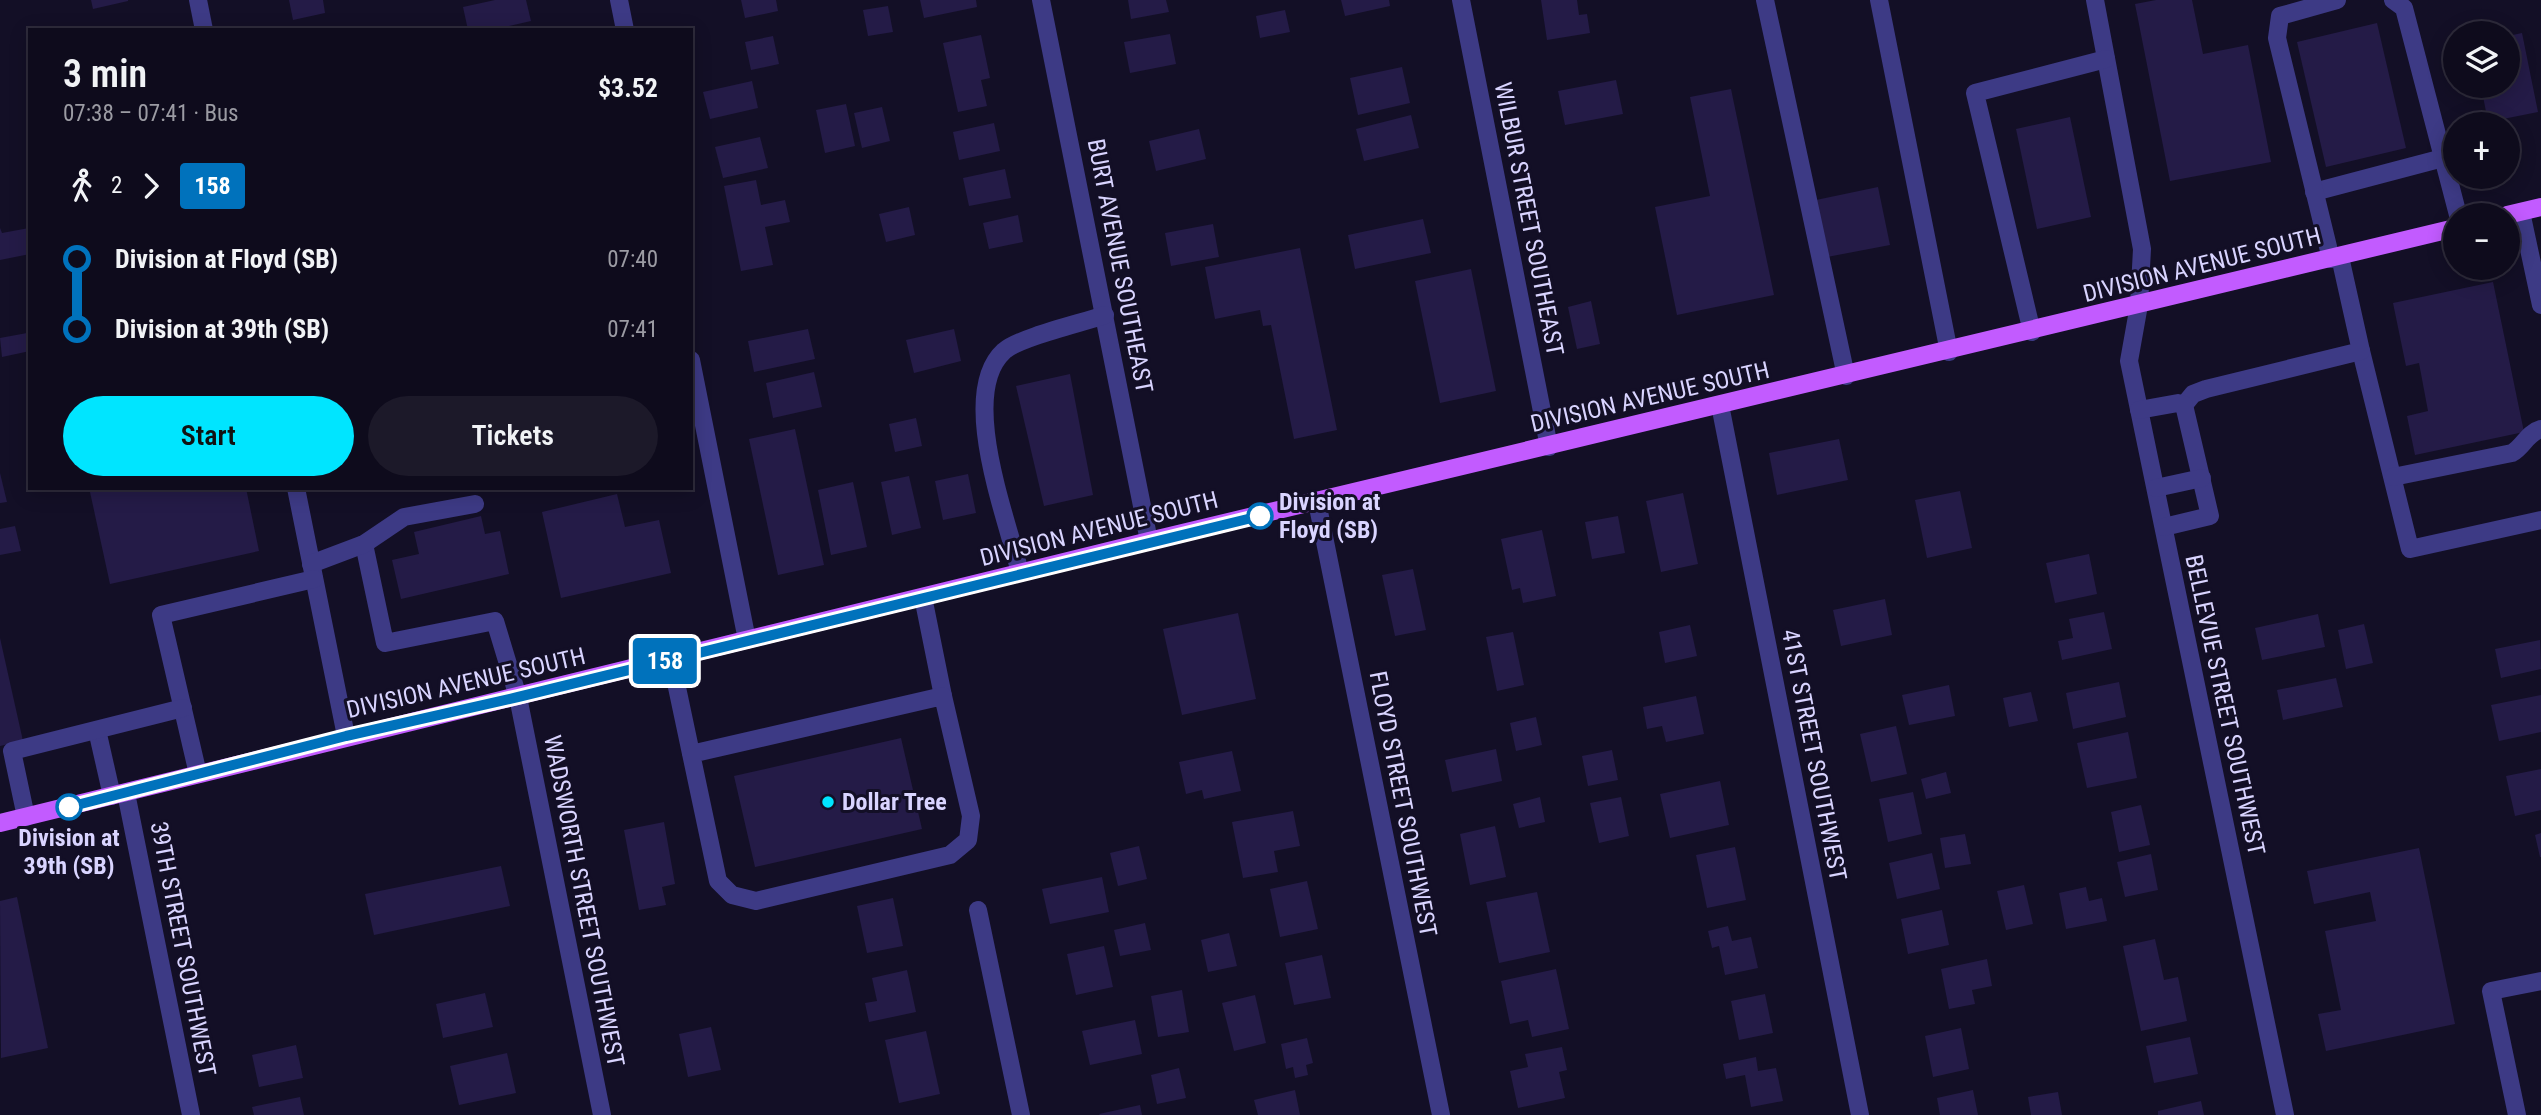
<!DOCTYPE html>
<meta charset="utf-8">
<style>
:root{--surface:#0e0b1c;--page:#1c1929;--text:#f1f3f6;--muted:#9b9ba3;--line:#2e2b3b;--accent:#00e5ff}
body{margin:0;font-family:"Roboto Condensed",sans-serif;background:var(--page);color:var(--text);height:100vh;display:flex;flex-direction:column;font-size:26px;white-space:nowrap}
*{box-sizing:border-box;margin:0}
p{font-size:23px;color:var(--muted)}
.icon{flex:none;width:38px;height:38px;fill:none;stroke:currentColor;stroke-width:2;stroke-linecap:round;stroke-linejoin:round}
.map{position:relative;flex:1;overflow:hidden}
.details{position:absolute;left:28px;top:28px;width:665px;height:462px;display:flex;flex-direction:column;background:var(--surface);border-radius:0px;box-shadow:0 4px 18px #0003,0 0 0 2px var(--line)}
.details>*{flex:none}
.badge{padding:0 14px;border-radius:5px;font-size:24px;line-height:46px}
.controls{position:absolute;left:2443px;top:21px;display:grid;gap:14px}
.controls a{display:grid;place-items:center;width:77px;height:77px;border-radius:50%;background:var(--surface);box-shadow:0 4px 18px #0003,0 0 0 2px var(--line);font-size:35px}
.map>.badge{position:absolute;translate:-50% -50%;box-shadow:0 0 0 4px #fff}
.legs{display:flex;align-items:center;gap:10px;height:77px;padding:0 35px;font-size:23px}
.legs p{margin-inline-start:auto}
.headline{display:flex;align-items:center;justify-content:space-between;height:119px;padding:0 35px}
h1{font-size:38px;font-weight:600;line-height:52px}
.cta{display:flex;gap:14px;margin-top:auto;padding:14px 35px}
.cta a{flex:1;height:80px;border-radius:42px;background:var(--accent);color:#111;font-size:28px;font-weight:600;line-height:80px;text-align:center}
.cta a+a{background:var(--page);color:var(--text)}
ul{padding:0 35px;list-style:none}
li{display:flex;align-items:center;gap:24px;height:70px;font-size:26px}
li i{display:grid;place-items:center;width:10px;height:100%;margin:0 9px;background:currentColor}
li i::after{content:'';width:18px;height:18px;margin:-9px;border:5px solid;border-radius:50%;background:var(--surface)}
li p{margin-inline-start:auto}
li:first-child i{background:linear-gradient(#0000 50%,currentColor 0)}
li:last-child i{background:linear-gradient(currentColor 50%,#0000 0)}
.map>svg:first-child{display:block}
</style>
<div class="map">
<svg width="2541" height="1115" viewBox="0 0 2541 1115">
<rect width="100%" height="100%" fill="#130f26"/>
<!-- building -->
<g fill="#241b47">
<polygon points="91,0 128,0 128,1 93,9"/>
<polygon points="289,0 323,0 325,13 293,20"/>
<polygon points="495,0 526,0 531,21 492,30 468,30 463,7"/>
<polygon points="741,0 776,0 778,11 745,18"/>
<polygon points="920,0 976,0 977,7 924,18"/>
<polygon points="1128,0 1166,0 1169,12 1131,19"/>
<polygon points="1341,0 1389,0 1390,6 1345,16"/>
<polygon points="1541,0 1577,0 1579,15 1587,14 1590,33 1547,40"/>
<polygon points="2156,0 2192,0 2203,54 2248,45 2271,162 2170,181 2135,4"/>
<polygon points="888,6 893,32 868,36 863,10"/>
<polygon points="1285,10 1290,32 1260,38 1256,16"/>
<polygon points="2377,23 2406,148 2326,167 2297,42"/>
<polygon points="2522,33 2538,112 2488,122 2481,86 2508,86 2508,36"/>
<polygon points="1170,34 1176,64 1130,73 1124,42"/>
<polygon points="981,35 990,78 981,80 987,106 958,112 943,43"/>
<polygon points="773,36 779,64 751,70 745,42"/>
<polygon points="1402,67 1410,103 1358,115 1350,78"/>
<polygon points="1616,80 1623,114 1565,125 1558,91"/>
<polygon points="752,81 758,108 710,119 703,92"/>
<polygon points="1731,89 1774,295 1677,315 1655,207 1710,196 1690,97"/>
<polygon points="846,104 855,146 825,153 816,110"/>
<polygon points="882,107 890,141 862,148 854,113"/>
<polygon points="1411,115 1419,148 1364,161 1356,129"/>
<polygon points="2070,117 2091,217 2037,229 2016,129"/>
<polygon points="994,123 1000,151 959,160 953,132"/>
<polygon points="1199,129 1206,159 1156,171 1149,141"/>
<polygon points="760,137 768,168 723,178 715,147"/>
<polygon points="1005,169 1011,198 969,206 963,178"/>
<polygon points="756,180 761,205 785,200 790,222 765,227 773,265 741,271 724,186"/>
<polygon points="1878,187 1890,245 1827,257 1816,200"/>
<polygon points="909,207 915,235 886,242 879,214"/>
<polygon points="1018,215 1023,242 989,249 983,223"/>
<polygon points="1423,219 1431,253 1355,269 1348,235"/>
<polygon points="1213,224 1219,257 1171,266 1165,233"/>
<polygon points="0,228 2,233 29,228 30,254 0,260"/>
<polygon points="1300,248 1337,430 1294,439 1271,325 1263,326 1260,310 1215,319 1205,267"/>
<polygon points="1471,269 1496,391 1440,403 1415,281"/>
<polygon points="2493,282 2524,432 2415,455 2407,416 2428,411 2419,363 2406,366 2393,303"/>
<polygon points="1591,301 1600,344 1577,349 1568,307"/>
<polygon points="808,329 815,359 754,372 748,341"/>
<polygon points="954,329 961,361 914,373 906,340"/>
<polygon points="27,333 30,351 2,357 0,338"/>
<polygon points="814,372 822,407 773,418 766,383"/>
<polygon points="1070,374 1093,495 1044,506 1016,386"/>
<polygon points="916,418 922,446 895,452 889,424"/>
<polygon points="795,429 824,565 778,575 749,439"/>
<polygon points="1839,439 1848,480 1777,495 1769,453"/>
<polygon points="0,473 7,502 0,503"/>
<polygon points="968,474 976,513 943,520 935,481"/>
<polygon points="909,476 921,528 892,535 881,482"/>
<polygon points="853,482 867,547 831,555 818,490"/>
<polygon points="109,488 246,488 259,551 110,584 90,492"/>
<polygon points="1960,491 1972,548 1927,558 1915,500"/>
<polygon points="1683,493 1698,564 1661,572 1646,501"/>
<polygon points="617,494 625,527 659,520 671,573 561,598 542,512"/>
<polygon points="481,516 485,534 500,531 509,574 401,599 392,560 419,554 414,532"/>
<polygon points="1618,516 1625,553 1592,559 1585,522"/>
<polygon points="15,526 21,551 0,555 0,529"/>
<polygon points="1542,530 1556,596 1523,603 1520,588 1512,590 1501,539"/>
<polygon points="2089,554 2097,594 2055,603 2046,563"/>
<polygon points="1413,569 1426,630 1395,636 1382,575"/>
<polygon points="1885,599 1892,635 1841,646 1833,610"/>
<polygon points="2104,612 2112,649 2062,660 2058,641 2073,638 2069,619"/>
<polygon points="1238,613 1256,699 1182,715 1163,629"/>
<polygon points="2318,614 2325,647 2262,660 2255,628"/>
<polygon points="2364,624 2373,663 2346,669 2338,630"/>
<polygon points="1690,625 1697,656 1665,663 1659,632"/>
<polygon points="1513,632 1524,685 1497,691 1486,637"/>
<polygon points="0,638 23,741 0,746"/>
<polygon points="2540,640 2541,669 2501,678 2495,649"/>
<polygon points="2336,678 2343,707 2283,720 2277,690"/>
<polygon points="2119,682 2126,717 2073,729 2066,693"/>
<polygon points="1949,685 1955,716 1909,725 1902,695"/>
<polygon points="2031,692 2038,721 2009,727 2003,698"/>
<polygon points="2541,695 2541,732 2499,741 2491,705"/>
<polygon points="1696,696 1704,734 1666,742 1662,726 1647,729 1643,707"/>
<polygon points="1536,717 1542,745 1516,751 1510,723"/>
<polygon points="1896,726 1907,774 1871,782 1860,734"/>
<polygon points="2128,732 2137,778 2087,788 2077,743"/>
<polygon points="901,738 922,829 755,867 734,776"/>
<polygon points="1496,749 1502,781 1452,792 1445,760"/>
<polygon points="1612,750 1618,780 1588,786 1582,756"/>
<polygon points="1232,751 1241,791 1204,799 1202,790 1186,794 1179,762"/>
<polygon points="2541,769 2541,810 2515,816 2506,776"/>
<polygon points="1946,772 1951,793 1926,799 1921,779"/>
<polygon points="1720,781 1729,825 1670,838 1660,794"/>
<polygon points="1913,792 1922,834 1888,842 1879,799"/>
<polygon points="1540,797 1545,822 1519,828 1513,804"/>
<polygon points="1621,797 1629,836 1599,843 1590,803"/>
<polygon points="2141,805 2150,845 2119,852 2111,812"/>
<polygon points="1293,811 1300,846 1274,851 1278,872 1243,878 1232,822"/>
<polygon points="664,822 675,884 662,887 666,905 639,910 624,830"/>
<polygon points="1495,826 1506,877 1470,885 1460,834"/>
<polygon points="2541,833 2541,857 2540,857 2535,835"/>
<polygon points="1965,834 1971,864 1945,868 1940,838"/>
<polygon points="1139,846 1147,879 1118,886 1110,853"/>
<polygon points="1735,847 1746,900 1707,908 1696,855"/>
<polygon points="2419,848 2455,1024 2326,1051 2318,1014 2341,1010 2325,931 2376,921 2370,892 2314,904 2307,871"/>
<polygon points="1932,853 1940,889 1897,899 1889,863"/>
<polygon points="2151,854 2158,890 2125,897 2117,862"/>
<polygon points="501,866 510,906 374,935 365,894"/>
<polygon points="1102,877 1109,912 1050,924 1042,889"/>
<polygon points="1307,881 1318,929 1280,937 1270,889"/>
<polygon points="2024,885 2033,924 2006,930 1997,891"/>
<polygon points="2086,887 2089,901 2102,898 2107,921 2066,929 2059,893"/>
<polygon points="1537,892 1550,952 1499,963 1486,902"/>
<polygon points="17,897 48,1048 1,1058 0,901"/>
<polygon points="893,898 903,946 867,953 857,906"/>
<polygon points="1942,910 1949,945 1908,954 1901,919"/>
<polygon points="1145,923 1151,950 1120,956 1114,930"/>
<polygon points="1728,926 1732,941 1751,937 1758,968 1725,975 1719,946 1712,948 1708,931"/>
<polygon points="1229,933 1237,966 1208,972 1201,940"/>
<polygon points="2155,939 2164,980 2178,977 2187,1021 2141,1031 2123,946"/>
<polygon points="1104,946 1113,987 1076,995 1067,954"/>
<polygon points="1322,955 1331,998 1294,1005 1285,963"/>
<polygon points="1987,959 1992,986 1972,990 1975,1004 1949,1009 1941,969"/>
<polygon points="1556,969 1569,1029 1532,1037 1528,1020 1510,1024 1501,981"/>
<polygon points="907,970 916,1012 869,1022 865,1003 877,1001 872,978"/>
<polygon points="1182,990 1189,1032 1158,1037 1151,996"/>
<polygon points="485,993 493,1027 443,1038 436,1004"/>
<polygon points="1765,994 1773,1033 1739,1040 1731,1001"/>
<polygon points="1255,995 1266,1043 1234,1051 1222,1003"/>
<polygon points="1135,1020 1142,1054 1090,1065 1082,1031"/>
<polygon points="711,1027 721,1070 688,1077 679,1034"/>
<polygon points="1961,1028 1969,1069 1933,1077 1925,1036"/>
<polygon points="926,1031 940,1094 899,1103 885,1040"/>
<polygon points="2190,1037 2198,1074 2154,1083 2146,1046"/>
<polygon points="1307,1038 1313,1063 1306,1065 1308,1075 1295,1078 1293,1067 1286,1069 1281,1044"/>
<polygon points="296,1045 303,1078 259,1087 252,1055"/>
<polygon points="1562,1047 1567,1070 1559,1072 1565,1098 1518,1108 1510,1071 1528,1067 1525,1054"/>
<polygon points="507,1053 516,1093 459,1105 450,1066"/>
<polygon points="1756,1057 1758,1071 1776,1068 1783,1101 1751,1107 1745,1075 1726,1079 1723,1064"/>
<polygon points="1179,1068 1186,1098 1157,1104 1151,1075"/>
<polygon points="1295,1090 1300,1115 1258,1115 1254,1100"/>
<polygon points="1973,1090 1978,1115 1940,1115 1937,1098"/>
<polygon points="2058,1092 2062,1115 2031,1115 2028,1097"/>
<polygon points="300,1097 304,1115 254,1115 252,1107"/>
<polygon points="2201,1101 2204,1115 2158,1115 2158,1111"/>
<polygon points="1140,1105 1142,1115 1100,1115 1099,1114"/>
</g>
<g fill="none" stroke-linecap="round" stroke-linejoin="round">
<!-- minor -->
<g stroke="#3d3a85" stroke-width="18">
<polyline points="198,0 204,30"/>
<polyline points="619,0 625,30"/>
<polyline points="1041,0 1149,541"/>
<polyline points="1461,0 1549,447"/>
<polyline points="1765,0 1846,376"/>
<polyline points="1879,0 1949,352"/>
<polyline points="2095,0 2142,249 2139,305 2129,361 2285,1115"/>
<polyline points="2393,0 2404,8 2458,215"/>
<polyline points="2314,192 2443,158"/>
<polyline points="2521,212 2541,305"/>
<polyline points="2331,259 2277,38 2280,16 2337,0"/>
<polyline points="2032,332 1975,93 2106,59"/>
<polyline points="2361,351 2410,549 2541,520"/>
<polyline points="691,360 747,640"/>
<polyline points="1720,405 1860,1115"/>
<polyline points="2184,405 2193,394 2206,389 2361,351 2340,257"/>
<polyline points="2139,410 2178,403 2184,405 2210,516 2164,527"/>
<path d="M 2393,477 L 2512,453 C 2524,446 2527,433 2541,429"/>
<polyline points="296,488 346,736"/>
<polyline points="2156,488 2202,478"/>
<polyline points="1317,502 1441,1115"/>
<polyline points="364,544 385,643 495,621 518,697 602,1115"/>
<polyline points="311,564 364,544 404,517 475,504"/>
<path d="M 1020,573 C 1008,520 957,394 1004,351 C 1020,337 1082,323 1105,315"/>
<polyline points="923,597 943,696"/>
<polyline points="671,659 718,881 732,895 756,901 950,855 968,840 971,816 943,696 691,754"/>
<polyline points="97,730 112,796"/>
<polyline points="198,774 161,615 314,579"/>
<polyline points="126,793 191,1115"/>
<polyline points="26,817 12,751 183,708"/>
<polyline points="978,910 1021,1115"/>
<polyline points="2517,1115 2491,991 2541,981"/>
</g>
<!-- major -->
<g stroke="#c25bff" stroke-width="18">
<polyline points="2507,215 2541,207"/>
<polyline points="0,823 1149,541 2455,228"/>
</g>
</g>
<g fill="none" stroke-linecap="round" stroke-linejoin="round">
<!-- line-1 casing -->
<g stroke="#fff" stroke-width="16">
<polyline id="line-1" points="69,807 346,736 518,697 1260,516"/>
</g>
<!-- line-1 -->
<use href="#line-1" stroke="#0072bc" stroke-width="10"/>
</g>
<!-- markers -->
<g fill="#fff" stroke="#0072bc" stroke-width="3.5">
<circle cx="1260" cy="516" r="12"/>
<circle cx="69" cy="807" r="12"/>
</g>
<circle fill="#00e5ff" stroke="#130f26" stroke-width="2.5" cx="828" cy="802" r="7"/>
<g text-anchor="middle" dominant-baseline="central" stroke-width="6" stroke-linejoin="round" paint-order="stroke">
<!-- street labels -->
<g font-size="24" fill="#d9d4ff" stroke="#130f26">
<text transform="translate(1529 219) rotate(79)">WILBUR STREET SOUTHEAST</text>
<text transform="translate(2202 265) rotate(-14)">DIVISION AVENUE SOUTH</text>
<text transform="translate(1120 266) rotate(79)">BURT AVENUE SOUTHEAST</text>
<text transform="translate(1650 397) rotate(-13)">DIVISION AVENUE SOUTH</text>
<text transform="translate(1099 529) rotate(-14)">DIVISION AVENUE SOUTH</text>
<text transform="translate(466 683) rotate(-13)">DIVISION AVENUE SOUTH</text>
<text transform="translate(2225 705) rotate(78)">BELLEVUE STREET SOUTHWEST</text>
<text transform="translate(1814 755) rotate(79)">41ST STREET SOUTHWEST</text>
<text transform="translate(1403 804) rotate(79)">FLOYD STREET SOUTHWEST</text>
<text transform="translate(584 901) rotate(79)">WADSWORTH STREET SOUTHWEST</text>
<text transform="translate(183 949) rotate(79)">39TH STREET SOUTHWEST</text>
</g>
<!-- stop labels -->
<g font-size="24" font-weight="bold" fill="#d9d4ff" stroke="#130f26" text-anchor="start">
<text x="1279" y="502">Division at<tspan x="1279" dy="28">Floyd (SB)</tspan></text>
<text x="69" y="838" text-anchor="middle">Division at<tspan x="69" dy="28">39th (SB)</tspan></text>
</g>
<!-- poi labels -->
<g font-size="24" font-weight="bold" fill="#d9d4ff" stroke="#130f26" text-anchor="start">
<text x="842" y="802">Dollar Tree</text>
</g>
</g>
</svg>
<div class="controls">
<a><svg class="icon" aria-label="layers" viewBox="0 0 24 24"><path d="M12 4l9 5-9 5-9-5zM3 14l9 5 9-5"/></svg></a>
<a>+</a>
<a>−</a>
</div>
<b class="badge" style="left:665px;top:661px;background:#0072bc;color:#fff">158</b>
<section class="details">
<div class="headline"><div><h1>3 min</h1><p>07:38 – 07:41 · Bus</p></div><b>$3.52</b></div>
<div class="legs"><svg class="icon" aria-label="walk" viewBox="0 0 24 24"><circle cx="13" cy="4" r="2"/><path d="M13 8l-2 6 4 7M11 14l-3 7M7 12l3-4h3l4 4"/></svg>2<svg class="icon" aria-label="forward" viewBox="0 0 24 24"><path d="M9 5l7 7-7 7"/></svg><b class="badge" style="background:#0072bc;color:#fff">158</b></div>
<ul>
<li><i style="color:#0072bc"></i><b>Division at Floyd (SB)</b><p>07:40</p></li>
<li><i style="color:#0072bc"></i><b>Division at 39th (SB)</b><p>07:41</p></li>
</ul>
<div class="cta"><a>Start</a><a>Tickets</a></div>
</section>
</div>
